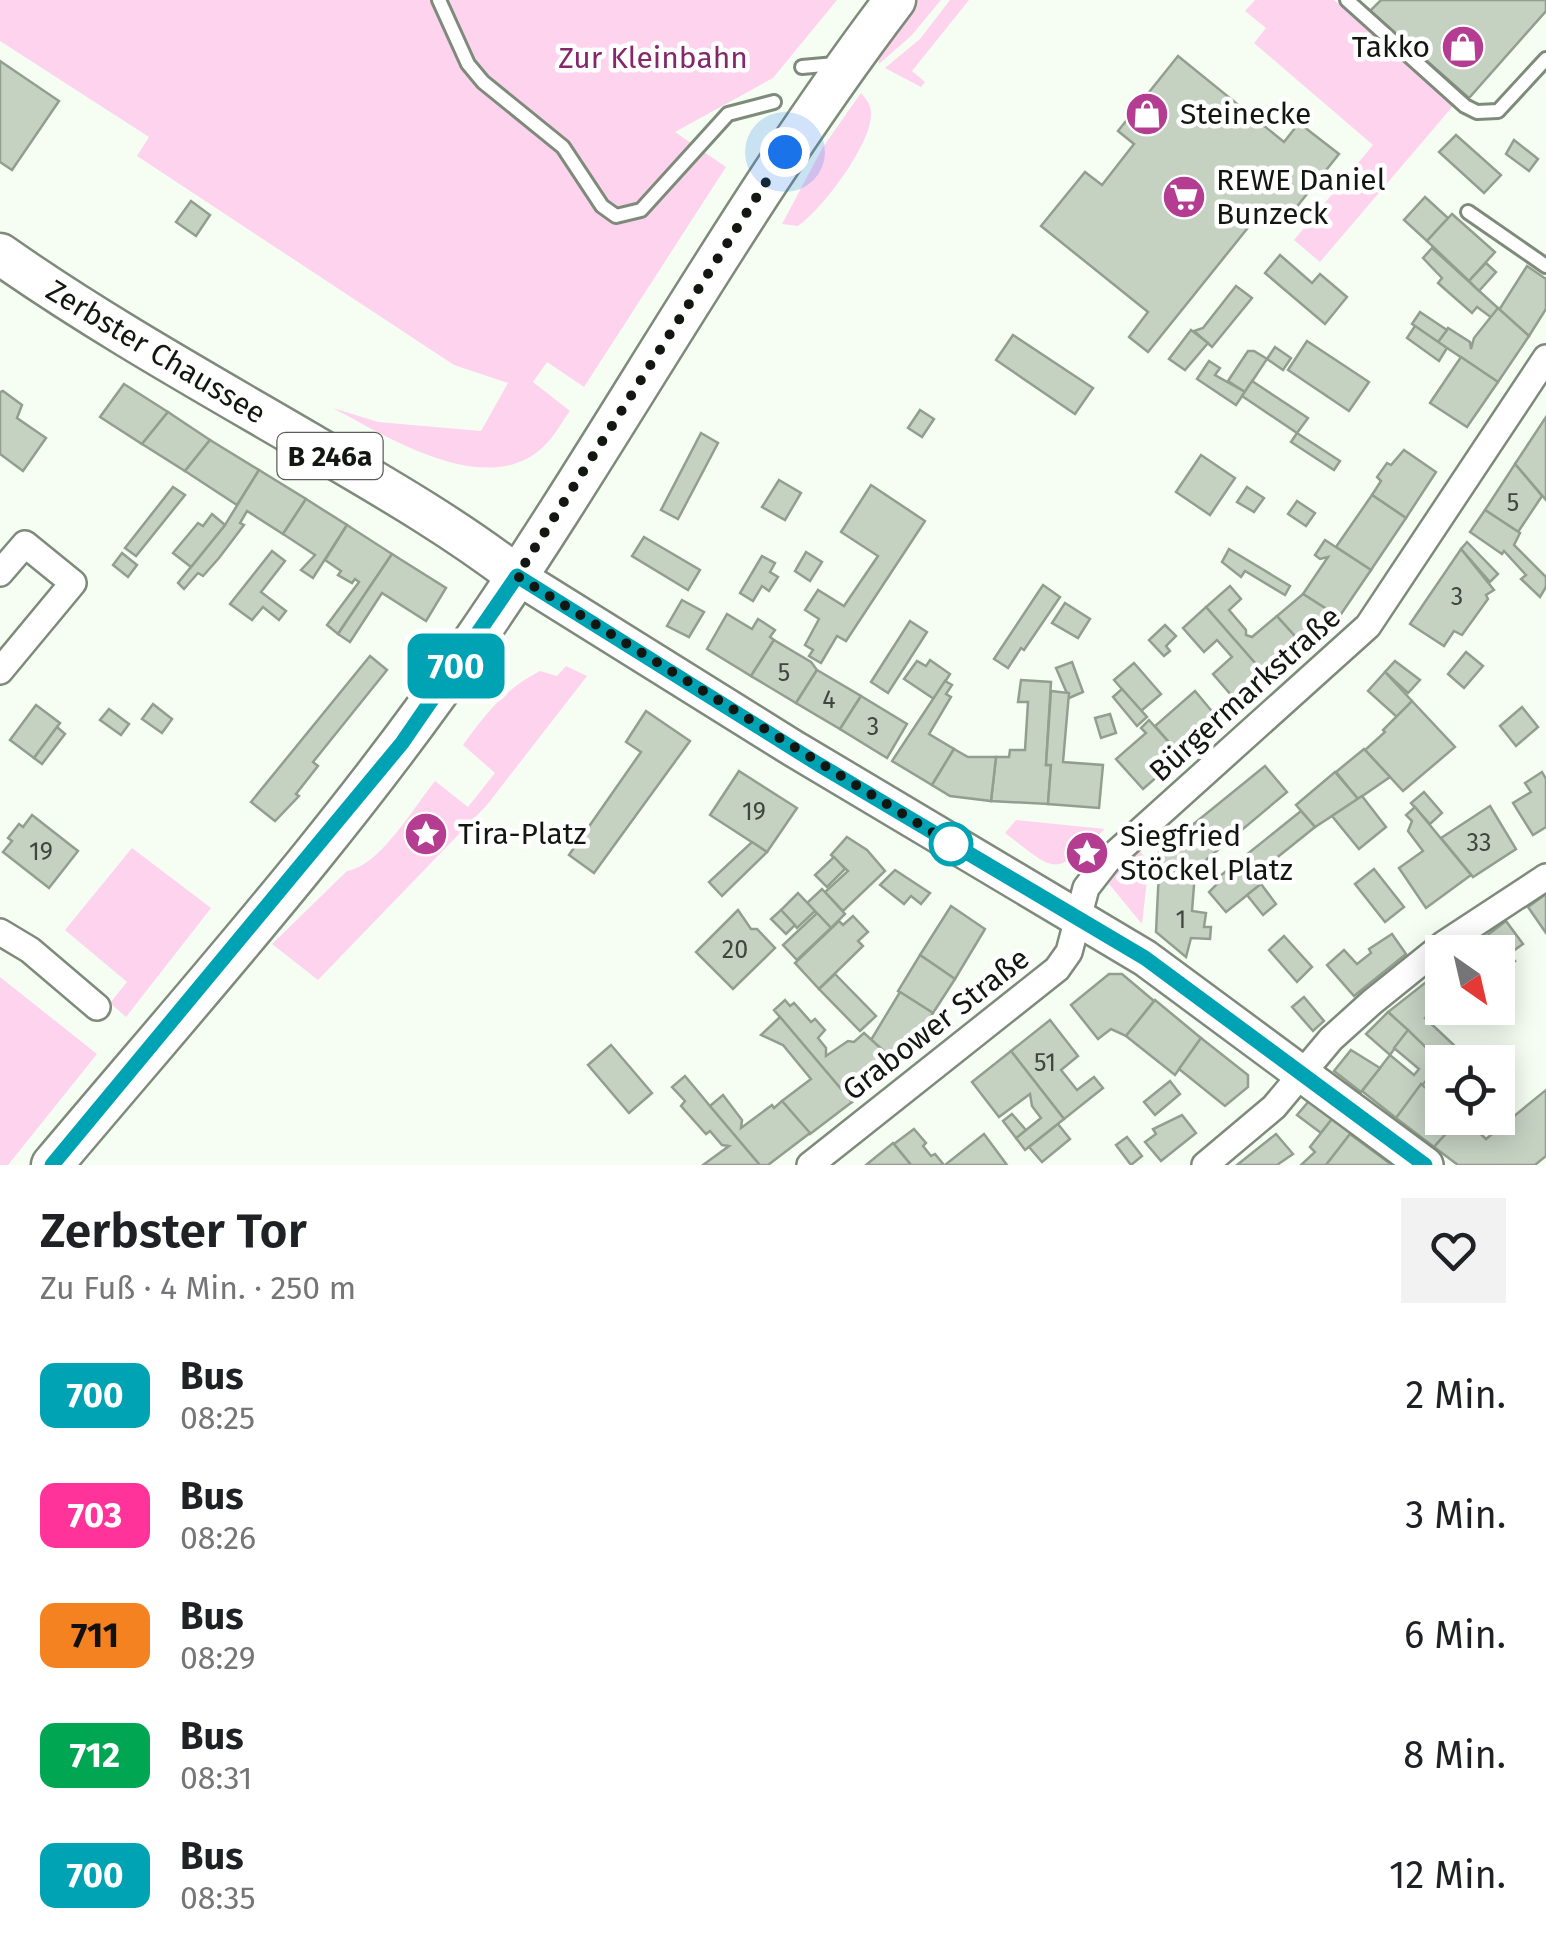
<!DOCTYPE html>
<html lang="de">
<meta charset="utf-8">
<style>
:root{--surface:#fff;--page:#f2f2f2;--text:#202124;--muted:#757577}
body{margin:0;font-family:"Fira Sans",sans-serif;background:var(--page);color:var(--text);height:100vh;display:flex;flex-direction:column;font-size:38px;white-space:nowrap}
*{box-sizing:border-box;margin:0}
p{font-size:32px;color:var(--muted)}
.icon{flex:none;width:55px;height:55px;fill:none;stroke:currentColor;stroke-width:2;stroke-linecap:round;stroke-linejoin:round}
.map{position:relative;height:1165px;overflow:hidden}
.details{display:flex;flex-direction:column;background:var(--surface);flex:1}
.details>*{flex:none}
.badge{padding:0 20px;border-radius:15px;font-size:35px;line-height:65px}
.needle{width:65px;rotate:146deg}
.fabs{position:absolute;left:1425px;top:935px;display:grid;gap:20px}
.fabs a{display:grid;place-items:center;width:90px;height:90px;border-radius:0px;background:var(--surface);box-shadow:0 5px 25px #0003;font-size:50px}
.you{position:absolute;width:50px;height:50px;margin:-25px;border:8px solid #fff;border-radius:50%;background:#1a73e8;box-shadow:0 0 0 15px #1a73e833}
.map>.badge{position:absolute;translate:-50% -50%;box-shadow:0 0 0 5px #fff}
.round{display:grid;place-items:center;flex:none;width:105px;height:105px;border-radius:0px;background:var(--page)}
.summary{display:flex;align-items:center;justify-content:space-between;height:170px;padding:0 40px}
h1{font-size:48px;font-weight:600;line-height:75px}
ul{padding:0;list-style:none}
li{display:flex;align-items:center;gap:30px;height:120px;padding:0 40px}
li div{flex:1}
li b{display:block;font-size:38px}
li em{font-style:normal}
li .badge{min-width:110px;font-weight:700;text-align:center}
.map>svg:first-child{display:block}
</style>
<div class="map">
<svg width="1546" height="1165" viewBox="0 0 1546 1165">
<rect width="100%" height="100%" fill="#f6fef4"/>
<!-- green -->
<g fill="#fed3ee">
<path d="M 0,0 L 837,0 L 773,78 L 675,132 L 726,167 L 584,387 L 547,362 L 533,382 L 570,411 C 562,421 556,434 547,443 C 492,503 389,438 333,408 L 378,422 L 481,431 L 508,383 L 454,365 L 137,156 L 149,137 L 0,41 Z"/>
<polygon points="918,0 941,0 911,36 879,64 877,54"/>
<polygon points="950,0 969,0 912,71 925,82 921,87 885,68 920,39"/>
<polygon points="1255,0 1334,0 1453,106 1320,262 1294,240 1373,145 1254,43 1266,28 1245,11"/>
<path d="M 861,93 C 867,100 871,105 871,114 C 872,143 822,210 798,226 L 782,224 L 823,147 Z"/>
<path d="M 566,666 L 587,676 L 487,805 L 318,980 L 272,944 L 347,871 C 380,866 414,807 435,781 L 468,807 L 495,773 L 463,745 C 486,713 505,689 540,671 L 557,676 Z"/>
<path d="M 1016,820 L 1105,829 C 1053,876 1060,875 1005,833 Z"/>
<polygon points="132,848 211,908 126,1017 110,1003 127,982 65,930"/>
<polygon points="1139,850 1149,863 1142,924 1109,884 1118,868"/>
<polygon points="0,977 97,1054 8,1165 0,1165"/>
</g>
<!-- building -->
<g fill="#c5d2c2" stroke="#929f8f" stroke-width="2.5">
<polygon points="1381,0 1546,0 1546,11 1469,98 1370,11"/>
<polygon points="1178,56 1284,142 1299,123 1339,154 1283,224 1263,209 1148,352 1129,337 1148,312 1041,226 1085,172 1102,185 1134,144 1118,131"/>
<polygon points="0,61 59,101 12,170 0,162"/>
<polygon points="1456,135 1501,175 1484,193 1439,152"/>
<polygon points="1514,140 1538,159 1529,171 1506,154"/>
<polygon points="1425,197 1448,218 1427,241 1404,220"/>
<polygon points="191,201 210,215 196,236 176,222"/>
<polygon points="1452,214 1495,252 1469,281 1427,241"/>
<polygon points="1432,248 1498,308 1492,318 1477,307 1472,313 1438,283 1442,278 1423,258"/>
<polygon points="1280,255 1312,283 1320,274 1347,297 1325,324 1265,273"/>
<polygon points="1486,263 1496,272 1479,291 1469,281"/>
<polygon points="1527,266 1546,279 1546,309 1529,336 1499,310"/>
<polygon points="1236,286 1252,298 1212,347 1194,331 1203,328"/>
<polygon points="1498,308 1529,336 1498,382 1438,342 1448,328 1470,342 1471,349 1474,338"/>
<polygon points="1420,312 1447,330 1438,342 1412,324"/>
<polygon points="1415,326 1447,348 1439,361 1407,338"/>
<polygon points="1191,330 1208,343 1185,370 1169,359"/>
<polygon points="1013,335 1093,388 1075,414 996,360"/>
<polygon points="1307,341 1369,382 1349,411 1288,370"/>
<polygon points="1275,347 1291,358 1283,370 1267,359"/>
<polygon points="1248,351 1254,351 1267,359 1245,392 1228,381"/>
<polygon points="1461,357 1498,382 1467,427 1430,403"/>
<polygon points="1209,361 1220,368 1215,375 1245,392 1236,405 1197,379"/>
<polygon points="1252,381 1308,418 1297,433 1242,396"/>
<polygon points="124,384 168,412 142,444 100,417"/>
<polygon points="3,391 22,405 17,418 46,438 23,471 0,454 0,392"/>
<polygon points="920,410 934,419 922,437 908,428"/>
<polygon points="168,412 210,440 185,471 142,444"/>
<polygon points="1546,417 1546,500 1515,464"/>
<polygon points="701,433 718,443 678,519 661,510"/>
<polygon points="1297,433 1340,461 1334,470 1291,442"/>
<polygon points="210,440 259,470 237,505 185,471"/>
<polygon points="1404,450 1436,472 1406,518 1372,495 1381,481 1377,477 1387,463 1391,465"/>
<polygon points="1201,455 1235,478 1210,515 1176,492"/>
<polygon points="1515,464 1542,496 1518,532 1485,510"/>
<polygon points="259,470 306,499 283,534 247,511 240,523 244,525 219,558 203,576 198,573 184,589 178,583 225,525"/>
<polygon points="779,480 801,493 785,520 762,507"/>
<polygon points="871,485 925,521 846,641 837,636 821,663 809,656 813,650 805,645 819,619 805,610 818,590 844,606 878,556 841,532"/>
<polygon points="173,487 185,495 136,556 125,548"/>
<polygon points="1247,487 1264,498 1254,512 1237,502"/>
<polygon points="1372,495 1406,518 1371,570 1336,547"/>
<polygon points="306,499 347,525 313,578 301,570 315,555 283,534"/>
<polygon points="1297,501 1315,513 1306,526 1288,514"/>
<polygon points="1485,510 1520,533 1514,545 1546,577 1546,587 1540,597 1521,579 1526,575 1504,551 1502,554 1470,532"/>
<polygon points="212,514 225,525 191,567 173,553 198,523 203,526"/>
<polygon points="347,525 392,554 338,634 327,625 359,582 355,579 352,583 338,575 341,571 325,560"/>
<polygon points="644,537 700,570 688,590 632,556"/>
<polygon points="1325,540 1371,570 1339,617 1303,594 1328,557 1320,559 1315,555"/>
<polygon points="1467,542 1498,574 1490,582 1461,549"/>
<polygon points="1229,549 1290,586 1285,595 1245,571 1241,577 1222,562"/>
<polygon points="1461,549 1494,590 1486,595 1488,599 1462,635 1454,631 1444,646 1410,624"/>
<polygon points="272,551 285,561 261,592 286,611 279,620 263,607 252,620 230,604"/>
<polygon points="806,552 822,562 810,581 795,571"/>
<polygon points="122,553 137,565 128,577 113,565"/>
<polygon points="392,554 446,588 426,621 382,593 350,642 338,634"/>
<polygon points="762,556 775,563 770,572 778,577 769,591 762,586 753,601 740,593"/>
<polygon points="1043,585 1060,597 1024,650 1021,648 1008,668 994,659"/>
<polygon points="1230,586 1241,599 1229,610 1246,630 1246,635 1252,637 1277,616 1305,647 1269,679 1206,607"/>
<polygon points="1303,594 1339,617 1305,647 1277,616"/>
<polygon points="682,600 704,612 689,637 667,626"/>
<polygon points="1065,603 1090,619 1078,638 1052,623"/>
<polygon points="1206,607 1269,679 1239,704 1213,674 1232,657 1217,640 1204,652 1183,628"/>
<polygon points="727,614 752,629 758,619 775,630 770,637 774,640 751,676 707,649"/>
<polygon points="910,621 927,632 888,693 871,682"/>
<polygon points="1165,625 1176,636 1166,646 1170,651 1164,656 1149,640"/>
<polygon points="774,640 811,662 817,670 796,703 751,676"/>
<polygon points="1466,652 1483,666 1464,688 1448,674"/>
<polygon points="370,656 387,670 313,762 318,766 296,794 299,796 275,821 251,802"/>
<polygon points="930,660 950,674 934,699 904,679 917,661 926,666"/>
<polygon points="1395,661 1420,680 1408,693 1385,672"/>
<polygon points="1072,662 1083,692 1069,698 1056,668"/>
<polygon points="1134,663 1161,694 1141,711 1114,680"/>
<polygon points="817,670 861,696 840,729 796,703"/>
<polygon points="1385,672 1412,701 1397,717 1368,691"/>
<polygon points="1021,680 1051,682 1046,765 1051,765 1048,804 991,801 996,757 1009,757 1010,750 1025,750 1028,702 1018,702"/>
<polygon points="945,681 952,685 946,694 951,697 929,734 954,749 932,785 892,761"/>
<polygon points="1122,689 1147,717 1137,726 1113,697"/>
<polygon points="1051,691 1069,693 1063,762 1103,765 1099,808 1048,804 1051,765 1046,765"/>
<polygon points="1195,691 1220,721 1181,756 1155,726"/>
<polygon points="861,696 907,724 887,758 840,729"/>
<polygon points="1412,701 1455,747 1403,791 1365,750 1385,732 1383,730"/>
<polygon points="153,704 172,719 162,733 142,719"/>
<polygon points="36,705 60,723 34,758 10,740"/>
<polygon points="1522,707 1538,727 1516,746 1500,726"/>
<polygon points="109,709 129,724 121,735 100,720"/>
<polygon points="646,711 690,741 594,873 569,855 641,752 626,742"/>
<polygon points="1110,714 1116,733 1101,738 1095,718"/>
<polygon points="1149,720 1181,756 1143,789 1116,759 1146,733 1141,728"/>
<polygon points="57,727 65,734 42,764 34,758"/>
<polygon points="954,749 968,757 996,757 991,801 950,796 932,785"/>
<polygon points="1364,749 1390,777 1358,799 1336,772"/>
<polygon points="1265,766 1287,792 1207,859 1198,872 1159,870 1159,852"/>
<polygon points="739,771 797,808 767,852 710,815"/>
<polygon points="1335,772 1358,799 1315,827 1296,805"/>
<polygon points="1542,772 1546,779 1546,827 1533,835 1513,803 1531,792 1525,783"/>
<polygon points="1424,792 1442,813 1430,824 1411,803"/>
<polygon points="1362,796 1386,827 1359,849 1332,816"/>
<polygon points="1490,806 1516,849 1473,877 1441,838"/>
<polygon points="1415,807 1471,875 1426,908 1399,868 1423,851 1408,831 1412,821 1406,815"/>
<polygon points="1301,811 1315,827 1254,876 1261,884 1226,912 1209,892 1222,879 1220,876"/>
<polygon points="32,815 78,851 49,888 3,852 12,841 8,838 19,824 23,827"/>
<polygon points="847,837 867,850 885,871 843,911 825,892 848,871 831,855"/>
<polygon points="752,842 767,852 722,896 709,882"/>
<polygon points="834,857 845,869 827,887 815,875"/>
<polygon points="1374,869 1404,907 1385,922 1355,884"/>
<polygon points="895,870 930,893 921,904 911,896 904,904 880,885"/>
<polygon points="1159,870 1195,873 1192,911 1206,913 1204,927 1211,927 1210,939 1191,938 1186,957 1156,932"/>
<polygon points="1261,884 1276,904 1263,915 1247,895"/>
<polygon points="822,889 845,914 831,928 807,903"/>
<polygon points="798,893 815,911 797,928 781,910"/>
<polygon points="1546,894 1546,933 1528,907"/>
<polygon points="951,906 985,929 955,979 920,955"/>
<polygon points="738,910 751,929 757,929 775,948 733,989 696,952"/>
<polygon points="781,910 795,925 786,934 771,919"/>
<polygon points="817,913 831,928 797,960 783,945"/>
<polygon points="853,916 868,932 858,941 863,946 819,989 795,963 839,921 843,925"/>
<polygon points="1506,921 1523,944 1509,954 1515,961 1504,969 1498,962 1498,952 1465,952"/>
<polygon points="1392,934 1406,954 1354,996 1327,965 1344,950 1357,964 1371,953 1369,949"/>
<polygon points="1284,936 1312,967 1297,982 1269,950"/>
<polygon points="920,955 955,979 933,1013 898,991"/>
<polygon points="835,974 876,1016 860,1031 819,989"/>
<polygon points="1109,974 1122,974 1154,1001 1126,1036 1111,1029 1098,1039 1071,1005"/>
<polygon points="1430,979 1442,997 1442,1004 1425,1018 1472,1062 1442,1063 1388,1012"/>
<polygon points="900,992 933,1013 898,1064 871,1040"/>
<polygon points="1304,997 1324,1021 1313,1031 1292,1007"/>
<polygon points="785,1000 790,1006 794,1003 811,1022 815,1019 825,1030 818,1038 826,1048 826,1056 848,1041 854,1042 864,1033 898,1064 852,1102 774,1010"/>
<polygon points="1155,1000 1201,1038 1175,1075 1126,1036"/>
<polygon points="1388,1012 1408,1030 1390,1055 1366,1034"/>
<polygon points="780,1017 852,1102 810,1134 782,1101 811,1079 783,1045 761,1035"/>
<polygon points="1050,1020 1078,1056 1061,1070 1077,1090 1094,1077 1103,1088 1064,1119 1011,1051"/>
<polygon points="1408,1030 1441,1062 1396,1118 1362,1091 1390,1055 1414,1075 1419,1069 1394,1048"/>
<polygon points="1201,1038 1248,1075 1248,1087 1225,1106 1179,1069"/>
<polygon points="611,1045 652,1093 629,1113 588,1065"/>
<polygon points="1351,1050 1380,1068 1361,1092 1334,1071"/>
<polygon points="1011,1051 1064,1119 1025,1150 1016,1138 1041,1118 1032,1106 1030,1094 999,1117 972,1082"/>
<polygon points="685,1076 710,1106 760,1165 703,1165 729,1146 722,1145 710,1131 706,1134 681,1106 685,1101 672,1087"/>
<polygon points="1170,1081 1180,1094 1155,1115 1144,1102"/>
<polygon points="1421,1084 1442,1101 1442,1118 1460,1118 1434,1147 1396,1118"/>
<polygon points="1546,1090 1546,1156 1535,1165 1458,1165 1434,1147 1460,1118 1464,1118 1486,1139"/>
<polygon points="723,1095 742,1120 741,1128 772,1105 774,1108 782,1101 810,1133 768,1165 760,1165 710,1106"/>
<polygon points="1309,1101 1332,1119 1321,1133 1297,1115"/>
<polygon points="1012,1114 1026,1130 1016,1138 1003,1121"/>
<polygon points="1182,1115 1196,1133 1161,1161 1145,1142 1156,1134 1153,1129"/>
<polygon points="1332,1119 1351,1133 1326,1165 1301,1165 1315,1152 1310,1147"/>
<polygon points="1058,1124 1070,1139 1042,1162 1029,1147"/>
<polygon points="914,1129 926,1143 923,1146 931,1156 935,1154 944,1165 911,1165 894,1144"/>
<polygon points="984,1134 1007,1165 945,1165"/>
<polygon points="1276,1134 1293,1154 1277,1165 1237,1165"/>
<polygon points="1350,1134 1392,1165 1326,1165"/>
<polygon points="1127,1137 1142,1156 1131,1165 1116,1145"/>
<polygon points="893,1143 911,1165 866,1165"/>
</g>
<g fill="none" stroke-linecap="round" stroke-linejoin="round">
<!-- lane casing -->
<g stroke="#7e8b7b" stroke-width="18">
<g id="lane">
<polyline points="439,0 468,64 483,82 563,147 602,206 616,216 641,210 728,114 774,102"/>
<polyline points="1347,0 1465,106 1477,112 1498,111 1546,59"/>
<polyline points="802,67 835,64"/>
<polyline points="1468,212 1546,266"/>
</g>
</g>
<!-- street casing -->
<g stroke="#7e8b7b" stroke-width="30">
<g id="street">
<polyline points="0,573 25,544 73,583 0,671"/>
<polyline points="0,932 30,950 97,1007"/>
<polyline points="810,1165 1057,969 1069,952 1086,888 1107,861 1368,626 1546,358"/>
<polyline points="1205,1165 1274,1107 1331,1039 1372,1002 1444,944 1546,877"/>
</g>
</g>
<!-- secondary casing -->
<g stroke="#7e8b7b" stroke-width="40">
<polyline id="secondary" points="517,576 791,747 1145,958 1425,1165"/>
</g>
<!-- primary casing -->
<g stroke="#7e8b7b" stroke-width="45">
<g id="primary">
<path d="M 0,254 C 100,324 206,383 312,445 C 382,486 452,526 517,576"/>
<path d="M 52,1165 C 196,994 346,827 473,642 C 618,431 739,205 895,0"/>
</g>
</g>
<!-- lane -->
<use href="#lane" stroke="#fff" stroke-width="12"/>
<!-- street -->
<use href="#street" stroke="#fff" stroke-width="25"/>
<!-- secondary -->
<use href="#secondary" stroke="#fff" stroke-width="35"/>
<!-- primary -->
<use href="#primary" stroke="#fff" stroke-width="40"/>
</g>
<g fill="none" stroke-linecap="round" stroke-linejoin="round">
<!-- line casing -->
<g stroke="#fff" stroke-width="22">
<polyline id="line" points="52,1165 402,743 517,576 818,764 1145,958 1425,1165"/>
</g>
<!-- line -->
<use href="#line" stroke="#00a3b4" stroke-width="15"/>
<!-- walk -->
<polyline stroke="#121711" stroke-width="10" stroke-dasharray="0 18" points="785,152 517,576 958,848 951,844"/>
</g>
<!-- icons -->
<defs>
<g id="shop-disc" transform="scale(2.25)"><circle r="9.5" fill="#b43d92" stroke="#fff"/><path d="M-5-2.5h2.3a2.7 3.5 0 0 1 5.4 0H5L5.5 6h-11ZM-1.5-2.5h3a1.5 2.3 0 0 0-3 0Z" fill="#fff"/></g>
<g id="supermarket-disc" transform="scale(2.25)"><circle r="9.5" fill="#b43d92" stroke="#fff"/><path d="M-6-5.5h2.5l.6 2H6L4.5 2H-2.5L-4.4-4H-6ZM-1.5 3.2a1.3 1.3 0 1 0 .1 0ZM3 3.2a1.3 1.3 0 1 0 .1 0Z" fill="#fff"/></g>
<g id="sight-disc" transform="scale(2.25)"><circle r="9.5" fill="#b43d92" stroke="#fff"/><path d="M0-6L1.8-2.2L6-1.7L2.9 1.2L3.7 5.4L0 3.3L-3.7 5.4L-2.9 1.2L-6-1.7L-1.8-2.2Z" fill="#fff"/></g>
</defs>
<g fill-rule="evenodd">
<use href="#shop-disc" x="1463" y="47"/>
<use href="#shop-disc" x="1147" y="114"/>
<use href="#supermarket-disc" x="1184" y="197"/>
<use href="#sight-disc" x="426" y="834"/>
<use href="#sight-disc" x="1087" y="853"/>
</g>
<!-- markers -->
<circle fill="#fff" stroke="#00a3b4" stroke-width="5" cx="951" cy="844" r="20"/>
<g text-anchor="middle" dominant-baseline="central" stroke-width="9" stroke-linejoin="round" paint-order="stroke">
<!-- number labels -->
<g font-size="25" fill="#3f463d">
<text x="1513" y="503">5</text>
<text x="1457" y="597">3</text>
<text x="784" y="673">5</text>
<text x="829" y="700">4</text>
<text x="873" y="727">3</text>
<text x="754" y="812">19</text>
<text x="1479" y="843">33</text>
<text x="41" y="852">19</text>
<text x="1181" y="920">1</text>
<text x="735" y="950">20</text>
<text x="1045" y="1063">51</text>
</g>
<!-- shield labels -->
<rect fill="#fff" stroke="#595d58" stroke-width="2.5" x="277.5" y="433" width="105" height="46" rx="8"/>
<g font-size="28" font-weight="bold" fill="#121711">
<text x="330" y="456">B 246a</text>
</g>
<!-- poi labels -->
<g font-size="30" fill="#121711" stroke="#fff" text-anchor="start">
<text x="1430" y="47" text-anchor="end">Takko</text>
<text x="1180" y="114">Steinecke</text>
<text x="1216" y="180">REWE Daniel<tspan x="1216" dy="34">Bunzeck</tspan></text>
<text x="458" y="834">Tira-Platz</text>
<text x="1120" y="836">Siegfried<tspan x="1120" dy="34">Stöckel Platz</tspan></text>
</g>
<!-- park labels -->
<g font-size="30" fill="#84286b" stroke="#fff">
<text x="653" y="58">Zur Kleinbahn</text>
</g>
<!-- street labels -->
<g font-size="30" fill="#121711" stroke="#fff">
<text transform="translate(156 352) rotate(31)">Zerbster Chaussee</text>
<text transform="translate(1245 694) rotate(-42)">Bürgermarkstraße</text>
<text transform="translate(936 1024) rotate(-38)">Grabower Straße</text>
</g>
</g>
</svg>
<div class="fabs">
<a><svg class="needle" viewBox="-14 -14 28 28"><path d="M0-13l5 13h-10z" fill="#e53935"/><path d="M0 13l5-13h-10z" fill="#757577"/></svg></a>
<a><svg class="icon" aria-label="locate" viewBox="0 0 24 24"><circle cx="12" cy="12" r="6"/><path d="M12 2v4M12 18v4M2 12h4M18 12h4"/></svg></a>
</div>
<div class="you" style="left:785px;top:152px"></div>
<b class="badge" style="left:456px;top:666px;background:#00a3b4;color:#fff">700</b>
</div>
<section class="details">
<div class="summary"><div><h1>Zerbster Tor</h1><p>Zu Fuß · 4 Min. · 250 m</p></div><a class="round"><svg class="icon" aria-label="heart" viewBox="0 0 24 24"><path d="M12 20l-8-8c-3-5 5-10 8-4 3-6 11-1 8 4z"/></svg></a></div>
<ul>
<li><span class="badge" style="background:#00a3b4;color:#fff">700</span><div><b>Bus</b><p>08:25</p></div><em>2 Min.</em></li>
<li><span class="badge" style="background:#f39;color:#fff">703</span><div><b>Bus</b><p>08:26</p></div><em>3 Min.</em></li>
<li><span class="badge" style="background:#f58220;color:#111">711</span><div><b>Bus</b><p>08:29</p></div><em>6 Min.</em></li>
<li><span class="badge" style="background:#00a651;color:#fff">712</span><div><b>Bus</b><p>08:31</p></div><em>8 Min.</em></li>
<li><span class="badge" style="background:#00a3b4;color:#fff">700</span><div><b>Bus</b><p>08:35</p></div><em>12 Min.</em></li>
</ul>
</section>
